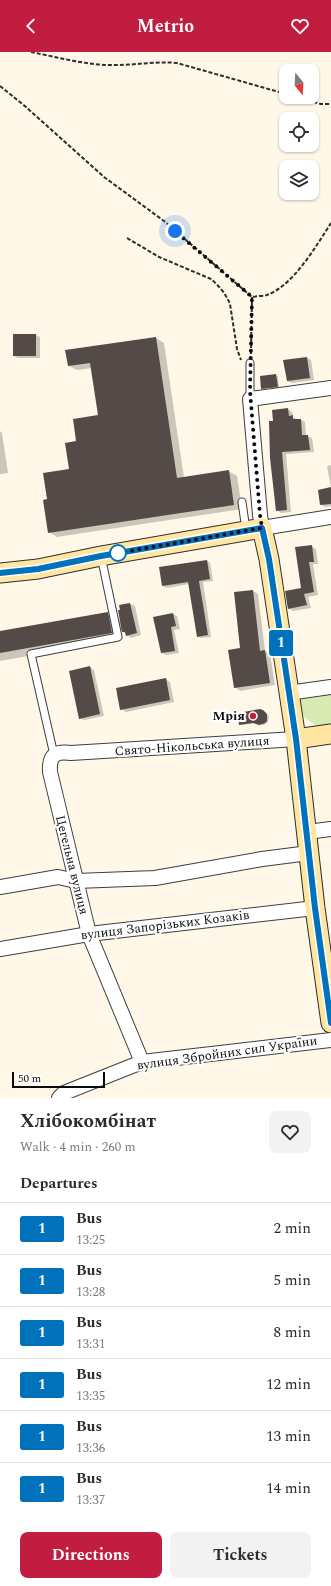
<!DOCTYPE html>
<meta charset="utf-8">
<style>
:root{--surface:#fff;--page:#f2f2f3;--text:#2b2b33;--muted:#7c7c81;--line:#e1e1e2;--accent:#c01d40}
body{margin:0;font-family:Spectral,serif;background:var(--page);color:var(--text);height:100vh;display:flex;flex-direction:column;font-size:15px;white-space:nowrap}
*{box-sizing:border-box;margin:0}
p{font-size:13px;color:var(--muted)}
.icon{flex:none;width:22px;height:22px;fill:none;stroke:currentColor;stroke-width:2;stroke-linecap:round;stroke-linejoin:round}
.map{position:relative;height:1046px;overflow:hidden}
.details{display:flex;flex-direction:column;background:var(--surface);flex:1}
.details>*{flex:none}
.badge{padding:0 8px;border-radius:3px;font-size:14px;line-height:26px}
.needle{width:26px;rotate:162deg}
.tools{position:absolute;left:279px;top:12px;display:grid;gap:8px}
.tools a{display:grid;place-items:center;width:40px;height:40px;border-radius:8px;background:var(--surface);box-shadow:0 1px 3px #0004;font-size:20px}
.scale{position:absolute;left:12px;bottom:10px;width:93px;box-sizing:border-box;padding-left:4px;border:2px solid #0b0b0b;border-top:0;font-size:11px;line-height:14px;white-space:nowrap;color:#0b0b0b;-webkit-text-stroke:3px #fff;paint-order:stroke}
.you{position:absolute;width:20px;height:20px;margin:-10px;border:3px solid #fff;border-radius:50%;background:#1a73e8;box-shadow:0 0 0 6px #1a73e833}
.map>.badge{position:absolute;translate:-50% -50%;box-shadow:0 0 0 2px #fff}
h2{padding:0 20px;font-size:15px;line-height:36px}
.round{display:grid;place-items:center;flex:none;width:42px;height:42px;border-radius:8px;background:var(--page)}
.overview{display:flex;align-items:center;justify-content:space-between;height:68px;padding:0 20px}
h1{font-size:19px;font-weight:700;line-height:30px}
.primary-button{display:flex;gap:8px;margin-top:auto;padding:8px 20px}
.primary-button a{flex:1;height:46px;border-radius:8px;background:var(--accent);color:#fff;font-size:16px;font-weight:700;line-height:46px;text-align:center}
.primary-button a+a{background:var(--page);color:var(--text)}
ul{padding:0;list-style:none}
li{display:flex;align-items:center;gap:12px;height:52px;padding:0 20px;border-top:1px solid var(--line)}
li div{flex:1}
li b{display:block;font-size:15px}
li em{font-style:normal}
li .badge{min-width:44px;font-weight:700;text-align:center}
header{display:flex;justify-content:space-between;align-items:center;height:52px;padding:0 20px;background:var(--accent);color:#fff;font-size:18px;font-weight:700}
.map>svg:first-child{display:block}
</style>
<header><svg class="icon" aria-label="back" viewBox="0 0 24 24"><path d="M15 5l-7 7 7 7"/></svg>Metrio<svg class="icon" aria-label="heart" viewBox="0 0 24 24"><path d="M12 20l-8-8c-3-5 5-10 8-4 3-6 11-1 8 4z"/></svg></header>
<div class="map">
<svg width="331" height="1046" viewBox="0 0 331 1046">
<rect width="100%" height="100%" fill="#fff7e8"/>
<!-- green -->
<polygon fill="#d8eab1" points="331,639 331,678 330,678 315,673 303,664 298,645"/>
<!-- shadow -->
<g fill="#0003">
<polygon points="36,283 40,285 40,306 18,306 14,304"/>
<polygon points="156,286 164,291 184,426 228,419 237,424 242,457 57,485 49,480 48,448 70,417 78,390 99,364 92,316 77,318 69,314"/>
<polygon points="307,306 311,308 314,328 292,331 287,329"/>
<polygon points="276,323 278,324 279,335 264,337 262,336"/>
<polygon points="288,357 292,360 293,365 297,368 301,368 305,370 306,384 312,386 314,400 286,402 291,460 281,461 277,458 273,359"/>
<polygon points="0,379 2,381 8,421 0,422"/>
<polygon points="331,413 331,436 327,414"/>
<polygon points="331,436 331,454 326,455 321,453"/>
<polygon points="311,494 316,497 318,512 313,512 318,543 308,545 311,556 293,559 289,556 303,536"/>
<polygon points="207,509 210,511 213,529 203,530 211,585 201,586 198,584 189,532 167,536 163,534"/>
<polygon points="253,539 258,542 265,599 270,602 275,633 240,639 235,635"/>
<polygon points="130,552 135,554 141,583 131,586 121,578 123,587 0,609 0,580 107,561 121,569 120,554"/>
<polygon points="173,562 177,564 180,577 174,578 179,601 166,603 162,601"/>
<polygon points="90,615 94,618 104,664 84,668 79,666"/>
<polygon points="165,627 170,630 174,650 126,660 121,657"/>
<polygon points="265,660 269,664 268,670 264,673 259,673 256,671 242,673 240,672"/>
</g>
<!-- building -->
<g fill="#544a47">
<rect x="13" y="282" width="23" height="22"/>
<polygon points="156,285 177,426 229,418 234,453 48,481 43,448 47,447 43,421 69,417 65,391 76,389 73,367 98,363 90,311 68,314 65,298"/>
<polygon points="307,305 310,326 287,329 283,308"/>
<polygon points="276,322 278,335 261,337 260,324"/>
<polygon points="288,356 289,364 293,363 293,367 301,367 302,383 308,383 310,398 282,400 287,458 276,459 270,406 269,369 273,369 272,358"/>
<polygon points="331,435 331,452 320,453 318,438"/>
<polygon points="312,493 314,510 309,510 314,540 304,542 307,553 288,557 285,539 301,536 295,495"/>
<polygon points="207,508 210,527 199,529 208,583 197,585 188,530 162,534 159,515"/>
<polygon points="253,538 260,599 265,598 270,631 234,636 228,598 240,596 234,540"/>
<polygon points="130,551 137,581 126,584 125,580 122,580 118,558 120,558 119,553"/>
<polygon points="108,560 112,581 0,601 0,579"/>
<polygon points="173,561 176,574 171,575 175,599 161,601 153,565"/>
<polygon points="90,614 100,662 79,667 69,619"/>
<polygon points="166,626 170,648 120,658 116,636"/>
<polygon points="260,657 263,658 267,662 267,669 265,671 259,673 253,671 239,673 238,661"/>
</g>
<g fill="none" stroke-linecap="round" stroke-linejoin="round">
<!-- service casing -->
<g stroke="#3e3e3e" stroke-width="9">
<g id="service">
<polyline points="250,347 250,311"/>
<polyline points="242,450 246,478"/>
<polyline points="54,703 31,602 118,585 101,504"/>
</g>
</g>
<!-- minor casing -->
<g stroke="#3e3e3e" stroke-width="16">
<g id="minor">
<polyline points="331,336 250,347 260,463 262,476 331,465"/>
<polyline points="288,641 331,635"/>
<polyline points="307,780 331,777"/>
<polyline points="0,835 58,825 76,829 155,826 262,807 309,801"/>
<polyline points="0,897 89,882 315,856"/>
<path d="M 142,1010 L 89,882 L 50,720 C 49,703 55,699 71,701 L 296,687"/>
<polyline points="59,1046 64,1041 142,1010 331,988"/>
</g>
</g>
<!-- secondary casing -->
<g stroke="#2d2d2d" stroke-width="21">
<g id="secondary">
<polyline points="0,521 38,517 101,504 262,476 269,507 296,687 315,856 331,971"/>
<polyline points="296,687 331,682"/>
</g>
</g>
<!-- path -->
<g stroke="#2d2d2d" stroke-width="2" stroke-dasharray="4 2" stroke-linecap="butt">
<path d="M 31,0 C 57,5 89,14 116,13 C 137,13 156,9 177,11 L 286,42"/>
<path d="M 0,34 L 26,55 L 104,125 L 164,169 L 252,245 C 257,244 263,244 267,243 C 294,233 316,194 331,171"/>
<polyline points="296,45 321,52 331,52"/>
<path d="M 127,186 L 159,205 L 211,227 C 219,234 226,242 230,252 L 237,297 L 241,308"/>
<polyline points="251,302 252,245"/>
</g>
<!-- service -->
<use href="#service" stroke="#fff" stroke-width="7"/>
<!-- minor -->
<use href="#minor" stroke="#fff" stroke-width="14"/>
<!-- secondary -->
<use href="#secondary" stroke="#ffe6a3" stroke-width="19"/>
</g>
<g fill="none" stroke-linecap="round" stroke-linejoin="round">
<!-- line casing -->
<g stroke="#fff" stroke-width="9">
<polyline id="line" points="0,521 38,517 101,504 262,476 269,507 296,687 315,856 331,971"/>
</g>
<!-- line -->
<use href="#line" stroke="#0072bc" stroke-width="6"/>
<!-- walk -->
<polyline stroke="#0b0b0b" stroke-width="4" stroke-dasharray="0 7.2" points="118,501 262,476 260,463 250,339 252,245 175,179"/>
</g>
<!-- markers -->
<circle fill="#fff" stroke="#0072bc" stroke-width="2" cx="118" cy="501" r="8"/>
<circle fill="#c01d40" stroke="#fff" stroke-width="1.5" cx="253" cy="664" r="4"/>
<g text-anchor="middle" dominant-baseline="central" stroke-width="4" stroke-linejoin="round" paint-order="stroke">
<!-- poi labels -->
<g font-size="13" font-weight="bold" fill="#0b0b0b" stroke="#fff" text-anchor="end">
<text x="245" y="664">Мрія</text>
</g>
<!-- street labels -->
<g font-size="13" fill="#0b0b0b" stroke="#fff">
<text transform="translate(192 694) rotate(-4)">Свято-Нікольська вулиця</text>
<text transform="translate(72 813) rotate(76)">Цегельна вулиця</text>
<text transform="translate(165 873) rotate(-7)">вулиця Запорізьких Козаків</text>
<text transform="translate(227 1001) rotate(-8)">вулиця Збройних сил України</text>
</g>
</g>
</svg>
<div class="tools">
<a><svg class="needle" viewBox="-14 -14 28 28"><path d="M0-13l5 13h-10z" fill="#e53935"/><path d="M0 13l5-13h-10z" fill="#7c7c81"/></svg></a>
<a><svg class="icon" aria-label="locate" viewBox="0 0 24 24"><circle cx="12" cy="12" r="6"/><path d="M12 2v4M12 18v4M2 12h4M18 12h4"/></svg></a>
<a><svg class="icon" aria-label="layers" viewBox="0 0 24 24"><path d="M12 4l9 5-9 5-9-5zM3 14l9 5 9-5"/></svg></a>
</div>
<div class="scale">50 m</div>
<div class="you" style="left:175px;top:179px"></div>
<b class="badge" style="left:281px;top:591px;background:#0072bc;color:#fff">1</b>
</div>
<section class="details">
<div class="overview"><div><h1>Хлібокомбінат</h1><p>Walk · 4 min · 260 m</p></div><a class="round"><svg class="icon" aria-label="heart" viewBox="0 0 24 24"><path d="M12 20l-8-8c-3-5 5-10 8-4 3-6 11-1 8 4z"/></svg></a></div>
<h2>Departures</h2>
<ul>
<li><span class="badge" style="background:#0072bc;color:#fff">1</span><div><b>Bus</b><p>13:25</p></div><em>2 min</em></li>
<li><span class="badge" style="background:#0072bc;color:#fff">1</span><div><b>Bus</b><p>13:28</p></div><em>5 min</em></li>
<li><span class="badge" style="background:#0072bc;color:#fff">1</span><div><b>Bus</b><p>13:31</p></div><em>8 min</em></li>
<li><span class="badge" style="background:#0072bc;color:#fff">1</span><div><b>Bus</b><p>13:35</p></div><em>12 min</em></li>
<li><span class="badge" style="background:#0072bc;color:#fff">1</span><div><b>Bus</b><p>13:36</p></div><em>13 min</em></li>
<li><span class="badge" style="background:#0072bc;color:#fff">1</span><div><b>Bus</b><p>13:37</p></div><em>14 min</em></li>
</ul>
<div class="primary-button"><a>Directions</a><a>Tickets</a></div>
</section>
